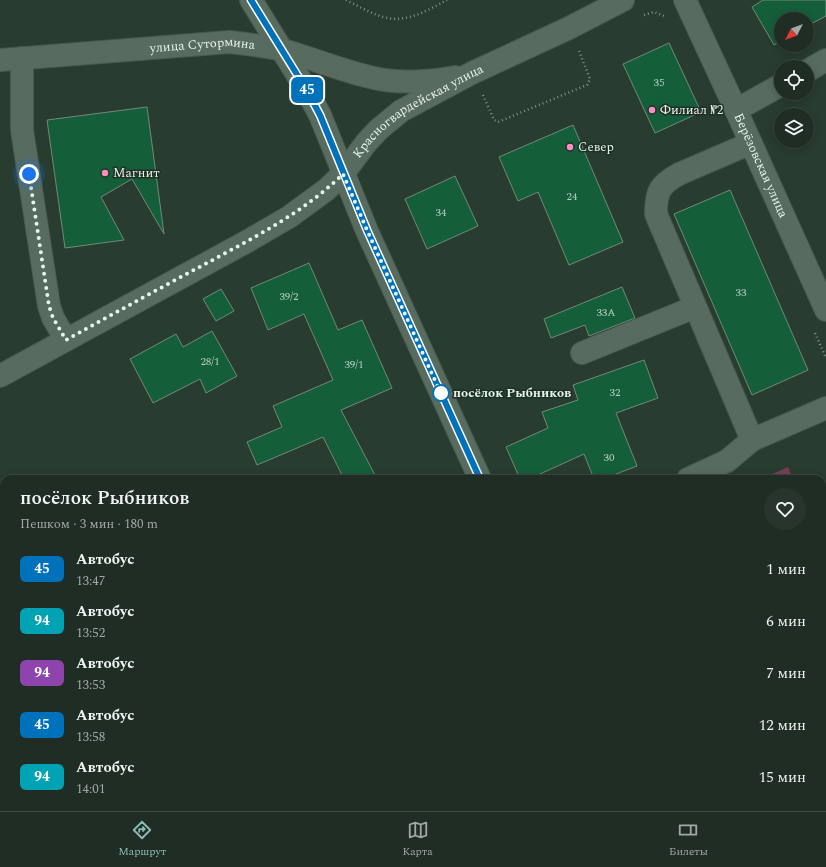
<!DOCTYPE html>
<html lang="ru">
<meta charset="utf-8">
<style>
:root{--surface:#1f2d24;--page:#27352c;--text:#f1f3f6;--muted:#a1a8a6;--line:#3c4941;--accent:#8bbbb9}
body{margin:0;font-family:Spectral,serif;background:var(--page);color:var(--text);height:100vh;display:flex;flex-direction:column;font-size:15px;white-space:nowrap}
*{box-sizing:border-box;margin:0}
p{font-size:13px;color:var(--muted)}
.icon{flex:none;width:22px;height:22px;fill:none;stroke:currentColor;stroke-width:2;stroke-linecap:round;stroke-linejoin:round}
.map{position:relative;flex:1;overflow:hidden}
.details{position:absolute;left:0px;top:475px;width:826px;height:336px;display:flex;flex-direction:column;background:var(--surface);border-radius:12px 12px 0 0;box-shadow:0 2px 10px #0003,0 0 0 1px var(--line)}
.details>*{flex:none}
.badge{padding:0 8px;border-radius:6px;font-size:14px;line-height:26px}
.needle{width:26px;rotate:228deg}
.fabs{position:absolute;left:774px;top:12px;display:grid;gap:8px}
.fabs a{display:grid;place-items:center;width:40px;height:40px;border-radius:50%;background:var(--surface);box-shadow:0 2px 10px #0003,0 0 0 1px var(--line);font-size:20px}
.you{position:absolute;width:20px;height:20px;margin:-10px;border:3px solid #fff;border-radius:50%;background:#1a73e8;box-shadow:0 0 0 6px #1a73e833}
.map>.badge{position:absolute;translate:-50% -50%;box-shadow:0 0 0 2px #fff}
.round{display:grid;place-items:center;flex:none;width:42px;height:42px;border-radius:21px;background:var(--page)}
.summary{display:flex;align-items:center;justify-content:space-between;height:68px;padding:0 20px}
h1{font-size:19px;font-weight:600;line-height:30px}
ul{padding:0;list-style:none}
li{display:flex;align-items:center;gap:12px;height:52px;padding:0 20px}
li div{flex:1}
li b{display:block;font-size:15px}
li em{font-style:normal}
li .badge{min-width:44px;font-weight:700;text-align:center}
.dock{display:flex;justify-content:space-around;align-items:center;height:56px;border-top:1px solid var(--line);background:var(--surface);font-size:11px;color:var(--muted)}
.dock a{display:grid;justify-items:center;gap:2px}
.dock .selected{color:var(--accent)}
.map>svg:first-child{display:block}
</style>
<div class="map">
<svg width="826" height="811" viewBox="0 0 826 811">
<rect width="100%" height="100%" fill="#293c30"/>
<!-- green -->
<polygon fill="#773d57" points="788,467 793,479 761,479"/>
<!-- building -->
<g fill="#155e3a" stroke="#73887b">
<polygon points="763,0 826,0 826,16 807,26 807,19 781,19 781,41 774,45 752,7"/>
<polygon points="669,43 701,112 655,133 623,64"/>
<polygon points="147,107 164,234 132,179 101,197 124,240 65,248 47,120"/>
<polygon points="573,125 623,242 569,265 538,192 518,201 499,157"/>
<polygon points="455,176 478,226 427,249 405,199"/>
<polygon points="730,190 808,370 752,395 674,214"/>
<polygon points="309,263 338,330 362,320 392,388 341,410 377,479 344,479 323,437 257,465 247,442 282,427 273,406 333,380 304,314 268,330 251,288"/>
<polygon points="622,287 635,318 589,336 585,325 551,338 544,319"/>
<polygon points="221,289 234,311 216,321 203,299"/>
<polygon points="212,331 237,376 206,393 200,379 153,403 130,359 176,334 183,347"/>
<polygon points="644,360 658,398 616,413 637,466 603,479 594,479 584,454 529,479 520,479 506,447 548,428 542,412 578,400 573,385"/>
</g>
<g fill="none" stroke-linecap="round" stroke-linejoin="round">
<!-- minor casing -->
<g stroke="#48594f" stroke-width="24">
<g id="minor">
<polyline points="251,0 306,89 320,115 367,231 480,479"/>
<path id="s1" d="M 685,0 L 736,110 L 826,310"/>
<polyline points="22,58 22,130 49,306 53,318 66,340"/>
<path id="s2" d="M 0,60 L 229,42 C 247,44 266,46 283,50 C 314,59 343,71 374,78 C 401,84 428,82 455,77"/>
<polyline points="807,71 826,60"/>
<polyline points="736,110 781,85"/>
<path d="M 751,143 L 679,174 C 659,185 656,192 656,214 L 752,440"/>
<polyline points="582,353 695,307"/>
<path id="s3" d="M 0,376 L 246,242 L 289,217 L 326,190 L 343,174 L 366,143 L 378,130 L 401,111 L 472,73 L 569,28 L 623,0"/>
<polyline points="688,479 727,461 752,440 826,408"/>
<polyline points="0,668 4,678"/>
<polyline points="822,716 826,715"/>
<polyline points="52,807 53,811"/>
<polyline points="498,807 500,811"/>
<polyline points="628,807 630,811"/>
<polyline points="380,811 395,807"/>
</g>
</g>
<!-- path -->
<g stroke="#829288" stroke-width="2.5" stroke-dasharray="1 3" stroke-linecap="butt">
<path d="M 346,0 C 358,6 370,13 383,17 C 406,24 428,10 447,0"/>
<polyline points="644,15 654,12 664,16"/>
<polyline points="483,95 494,120 498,122 587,85 590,79 579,51"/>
<polyline points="815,333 826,358"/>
<polyline points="0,717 4,728"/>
</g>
<!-- minor -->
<use href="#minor" stroke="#576b5e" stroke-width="22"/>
</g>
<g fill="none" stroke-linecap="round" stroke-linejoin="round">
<!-- line casing -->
<g stroke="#fff" stroke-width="9">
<polyline id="line" points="251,0 306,89 320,115 367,230 480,479"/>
</g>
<!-- line -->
<use href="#line" stroke="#0072bc" stroke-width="6"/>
<!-- walk -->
<path stroke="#e7f3eb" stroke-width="4" stroke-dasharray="0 7.2" d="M 29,174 L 49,306 L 53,318 L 66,340 C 113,314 160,288 207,263 C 255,237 304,212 343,174 L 367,230 L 442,396 L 441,393"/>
</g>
<!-- markers -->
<g fill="#fd8ec0" stroke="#1f3126" stroke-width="1.5">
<circle cx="652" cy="110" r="4"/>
<circle cx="570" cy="147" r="4"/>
<circle cx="105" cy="173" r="4"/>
</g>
<circle fill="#fff" stroke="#0072bc" stroke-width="2" cx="441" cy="393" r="8"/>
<g text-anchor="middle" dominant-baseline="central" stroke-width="3" stroke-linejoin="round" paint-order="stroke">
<!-- number labels -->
<g font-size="11" fill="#b2cebf">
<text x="659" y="82">35</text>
<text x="572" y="196">24</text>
<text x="441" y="212">34</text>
<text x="741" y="292">33</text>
<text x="289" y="296">39/2</text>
<text x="606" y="312">33А</text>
<text x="210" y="361">28/1</text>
<text x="354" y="364">39/1</text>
<text x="615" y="392">32</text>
<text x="609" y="457">30</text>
</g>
<!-- street labels -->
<g font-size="13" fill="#e7f3eb" stroke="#1f3126">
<text stroke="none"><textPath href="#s2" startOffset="203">улица Сутормина</textPath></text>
<text stroke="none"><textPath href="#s3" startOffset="499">Красногвардейская улица</textPath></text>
<text stroke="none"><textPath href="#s1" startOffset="182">Берёзовская улица</textPath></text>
</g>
<!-- poi labels -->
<g font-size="13" fill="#e7f3eb" stroke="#1f3126" text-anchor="start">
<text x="660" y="110">Филиал №2</text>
<text x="578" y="147">Север</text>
<text x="113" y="173">Магнит</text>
</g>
<!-- stop labels -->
<g font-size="13" font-weight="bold" fill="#e7f3eb" stroke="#1f3126" text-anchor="start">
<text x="453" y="393">посёлок Рыбников</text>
</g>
</g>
</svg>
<div class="fabs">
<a><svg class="needle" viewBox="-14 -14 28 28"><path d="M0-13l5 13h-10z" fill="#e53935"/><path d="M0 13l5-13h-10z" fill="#a1a8a6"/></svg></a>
<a><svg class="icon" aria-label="locate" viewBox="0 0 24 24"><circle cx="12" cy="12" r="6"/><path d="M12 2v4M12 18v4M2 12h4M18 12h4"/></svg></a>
<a><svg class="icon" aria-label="layers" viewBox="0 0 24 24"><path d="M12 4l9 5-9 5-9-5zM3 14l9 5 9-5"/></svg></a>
</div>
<div class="you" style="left:29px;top:174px"></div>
<b class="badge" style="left:307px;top:90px;background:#0072bc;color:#fff">45</b>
<section class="details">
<div class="summary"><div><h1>посёлок Рыбников</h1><p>Пешком · 3 мин · 180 m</p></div><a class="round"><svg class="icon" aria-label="heart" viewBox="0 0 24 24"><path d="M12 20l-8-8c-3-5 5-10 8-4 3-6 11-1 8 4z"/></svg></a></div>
<ul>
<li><span class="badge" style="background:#0072bc;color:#fff">45</span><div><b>Автобус</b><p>13:47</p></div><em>1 мин</em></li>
<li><span class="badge" style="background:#00a3b4;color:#fff">94</span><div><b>Автобус</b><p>13:52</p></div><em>6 мин</em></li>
<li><span class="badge" style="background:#8e44ad;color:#fff">94</span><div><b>Автобус</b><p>13:53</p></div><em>7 мин</em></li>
<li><span class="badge" style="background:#0072bc;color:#fff">45</span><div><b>Автобус</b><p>13:58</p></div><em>12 мин</em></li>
<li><span class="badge" style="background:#00a3b4;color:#fff">94</span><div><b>Автобус</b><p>14:01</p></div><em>15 мин</em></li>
</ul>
</section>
</div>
<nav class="dock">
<a class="selected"><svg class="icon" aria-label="directions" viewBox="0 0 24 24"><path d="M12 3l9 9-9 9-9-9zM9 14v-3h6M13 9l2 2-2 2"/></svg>Маршрут</a>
<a><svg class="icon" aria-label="map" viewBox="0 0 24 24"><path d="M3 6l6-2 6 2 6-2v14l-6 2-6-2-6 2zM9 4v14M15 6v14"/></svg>Карта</a>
<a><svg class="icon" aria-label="tickets" viewBox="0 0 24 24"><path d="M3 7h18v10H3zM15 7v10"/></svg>Билеты</a>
</nav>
